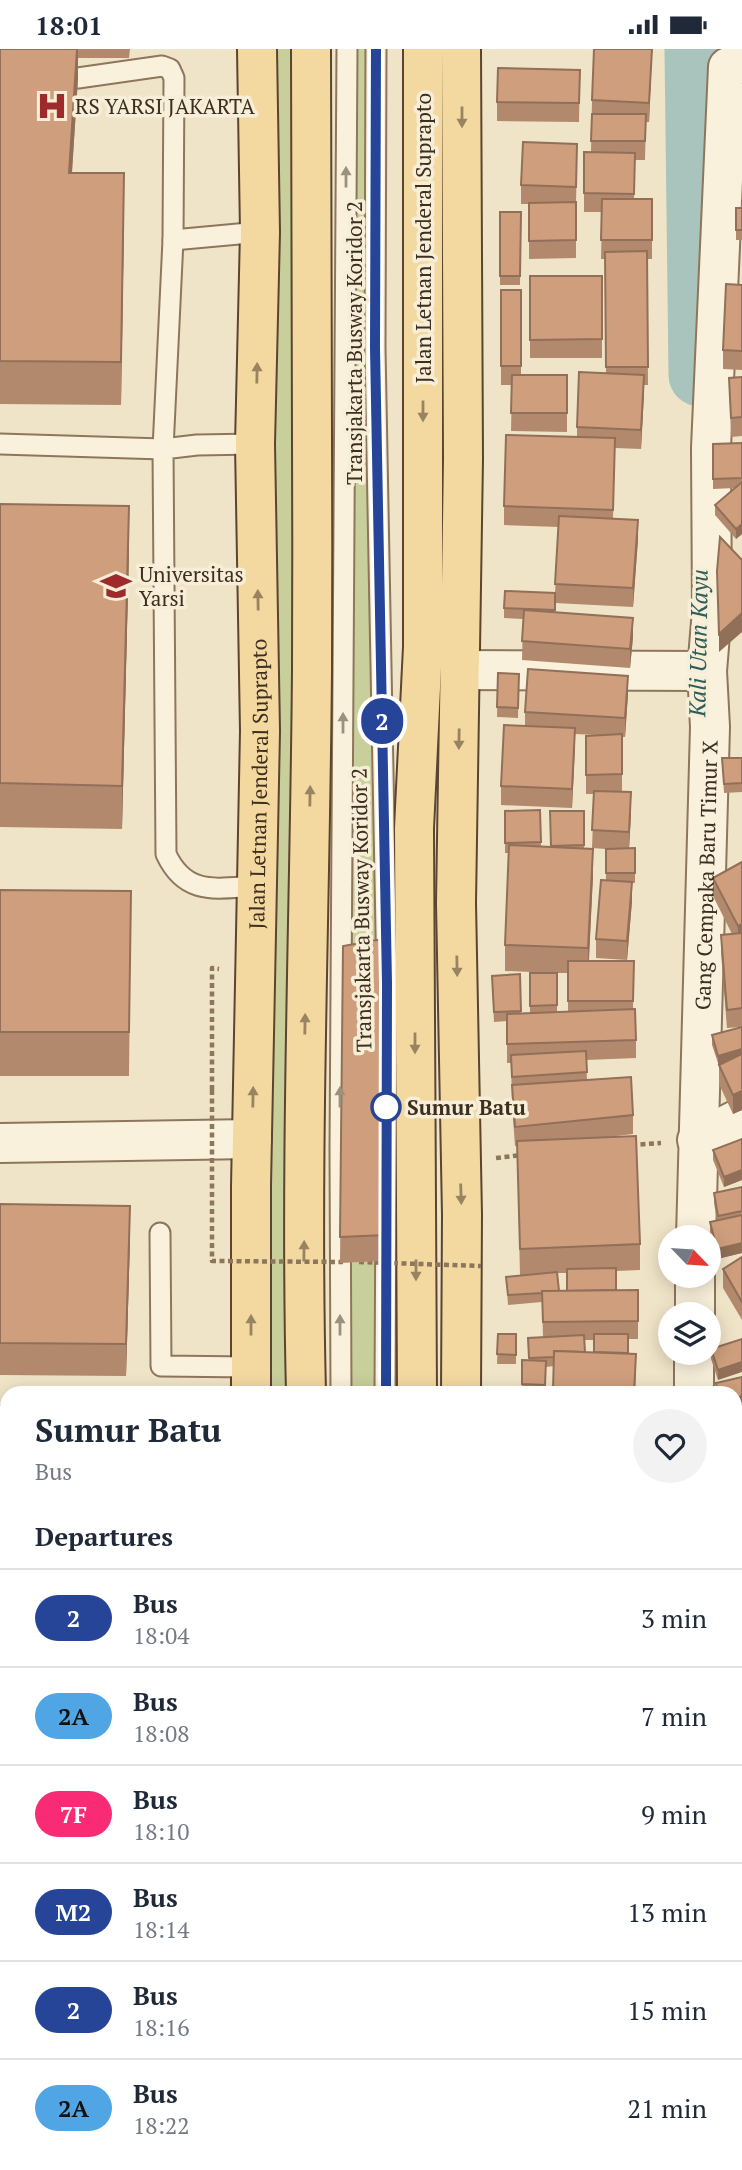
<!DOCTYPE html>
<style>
:root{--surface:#fff;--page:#f2f2f3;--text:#1f2937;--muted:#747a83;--line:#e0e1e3}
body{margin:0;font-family:"PT Serif",serif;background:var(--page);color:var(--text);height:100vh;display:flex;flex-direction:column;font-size:26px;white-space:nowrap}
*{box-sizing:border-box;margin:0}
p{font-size:23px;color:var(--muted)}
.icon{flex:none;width:38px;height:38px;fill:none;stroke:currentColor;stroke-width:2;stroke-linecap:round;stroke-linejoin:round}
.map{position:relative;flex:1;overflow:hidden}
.sheet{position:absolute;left:0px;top:1337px;width:742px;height:784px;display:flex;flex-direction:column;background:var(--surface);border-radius:21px 21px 0 0;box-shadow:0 4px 18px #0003}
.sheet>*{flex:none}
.badge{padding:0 14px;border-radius:23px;font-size:24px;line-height:46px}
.needle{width:46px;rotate:115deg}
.controls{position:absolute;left:658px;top:1176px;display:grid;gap:14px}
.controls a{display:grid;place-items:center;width:63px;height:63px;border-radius:50%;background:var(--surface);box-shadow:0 4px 18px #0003;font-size:35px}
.map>.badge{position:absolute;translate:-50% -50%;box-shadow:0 0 0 4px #fff}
h2{padding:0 35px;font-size:26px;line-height:63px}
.round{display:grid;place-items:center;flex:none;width:74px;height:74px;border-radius:37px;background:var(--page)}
.head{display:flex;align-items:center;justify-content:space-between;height:119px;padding:0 35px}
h1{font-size:33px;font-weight:800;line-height:52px}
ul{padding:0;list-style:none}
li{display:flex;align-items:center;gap:21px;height:98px;padding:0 35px;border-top:2px solid var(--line)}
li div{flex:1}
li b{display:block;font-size:26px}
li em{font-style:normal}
li .badge{min-width:77px;font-weight:700;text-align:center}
.status{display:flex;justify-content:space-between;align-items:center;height:49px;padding:0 35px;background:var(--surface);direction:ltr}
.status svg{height:19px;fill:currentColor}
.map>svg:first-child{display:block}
</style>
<div class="status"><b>18:01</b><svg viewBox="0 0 49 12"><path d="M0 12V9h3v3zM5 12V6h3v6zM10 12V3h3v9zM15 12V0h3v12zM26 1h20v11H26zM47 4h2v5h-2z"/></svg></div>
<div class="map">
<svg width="742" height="2121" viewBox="0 0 742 2121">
<rect width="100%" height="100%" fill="#f0e4c8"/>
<!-- green -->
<g fill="#c9cf9b">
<polygon points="257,0 312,0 307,1344 251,1344"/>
<polygon points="347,0 377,0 386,916 341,924"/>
<polygon points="385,1212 383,1344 341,1344 340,1214"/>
</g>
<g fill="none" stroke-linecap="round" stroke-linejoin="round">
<!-- river -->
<g stroke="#a9c4bc" stroke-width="63">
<polyline points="696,0 700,326"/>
<polyline points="659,2121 659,2114"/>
</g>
<!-- lane casing -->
<g stroke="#8d765c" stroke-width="23">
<g id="lane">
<polyline points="376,0 375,299 387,934 385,1344"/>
<polyline points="173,191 260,183"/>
<polyline points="0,395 163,400 173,191 174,29 170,20 162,17 78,29"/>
<path d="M 255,395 L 197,396 L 163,400 L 166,805 C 186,848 217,839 257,837"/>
<polyline points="160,1184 161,1317 251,1318"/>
<polyline points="341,1344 340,1101 347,0"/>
<polyline points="0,1421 7,1421"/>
<polyline points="735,1570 742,1580"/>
<polyline points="0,2110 7,2110"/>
<polyline points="343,2114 343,2121"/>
<polyline points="142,2121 142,2114"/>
<polyline points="371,2121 371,2114"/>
</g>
</g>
<!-- street casing -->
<g stroke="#8d765c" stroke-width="42">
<g id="street">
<polyline points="460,621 707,622"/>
<polyline points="697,1091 742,1068"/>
<polyline points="0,1094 252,1090"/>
<path id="s1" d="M 696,1188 L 710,678 L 707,622 L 712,561 L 711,399 L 728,18 L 742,15"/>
<polyline points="695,1265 695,1227"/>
<polyline points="694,1344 694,1304"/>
</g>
</g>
<!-- secondary casing -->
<g stroke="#6f573f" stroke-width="42">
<polyline id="secondary" points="735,1533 742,1528"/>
</g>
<!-- primary casing -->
<g stroke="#5b4430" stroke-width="42">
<g id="primary">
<path id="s2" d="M 251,1344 L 251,1137 L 260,682 L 255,395 L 260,183 L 257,0"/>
<path d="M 306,1344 C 300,1103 310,862 312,621 C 313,414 311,207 311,0"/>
<polyline points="417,1344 414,779 423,598 423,0"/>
<polyline points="461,1344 462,1166 456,854 463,410 461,0"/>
<polyline points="257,2114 257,2121"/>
<polyline points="304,2121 304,2114"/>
<polyline points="406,2121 406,2114"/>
<polyline points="448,2121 448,2114"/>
</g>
</g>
<!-- path -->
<g stroke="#8d765c" stroke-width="4.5" stroke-dasharray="5 3.5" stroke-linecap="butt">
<polyline points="212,1041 212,919 219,920"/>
<polyline points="632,1096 661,1094"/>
<polyline points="496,1109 522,1106"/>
</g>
<!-- lane -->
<use href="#lane" stroke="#faf1dc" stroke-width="19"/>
<!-- street -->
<use href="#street" stroke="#faf1dc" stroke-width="38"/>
<!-- secondary -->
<use href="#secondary" stroke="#faf1dc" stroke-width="38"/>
<!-- primary -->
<use href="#primary" stroke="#f3d9a0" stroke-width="38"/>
<!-- path-bridge -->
<g stroke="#8d765c" stroke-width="4.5" stroke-dasharray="5 3.5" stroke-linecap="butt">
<polyline points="212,1041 212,1212 343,1213"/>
<polyline points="359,1213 481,1217"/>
</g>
</g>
<!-- wall -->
<g fill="#b2896c" fill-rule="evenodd">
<polygon points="0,0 130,0 129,9 78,9 78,29 72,124 124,167 121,356 0,355"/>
<polygon points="652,0 649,73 646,73 645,111 635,111 634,150 652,150 652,210 647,210 648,336 644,336 641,400 615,399 613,470 638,490 633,558 555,554 555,563 633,588 630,619 522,611 523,570 504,569 504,559 555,544 559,478 504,476 504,457 577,388 577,378 606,325 605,210 601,210 602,163 584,163 584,103 591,103 592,51"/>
<polygon points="580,21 579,73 497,72 497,53"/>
<polygon points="577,113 576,153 576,209 529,210 529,155 521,155 521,136"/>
<rect x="736" y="159" width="6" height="32"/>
<polygon points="500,163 521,163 520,236 500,236"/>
<rect x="530" y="227" width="72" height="82"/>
<polygon points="742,236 742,321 723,320 723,301"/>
<polygon points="501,241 521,241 521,326 567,326 567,383 511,382 512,336 501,336"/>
<polygon points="742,328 742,387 731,388 729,329"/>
<polygon points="742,394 742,485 736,490 715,466 715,456 735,439 713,440 713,395"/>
<polygon points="0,455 129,501 122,780 0,778"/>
<polygon points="498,624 519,625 518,669 497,668"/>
<polygon points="628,645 625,688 622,688 622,743 631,762 629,799 635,799 635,834 632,834 632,852 627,911 596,909 596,890 606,831 606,800 592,799 594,745 586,745 586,687 596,686 575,685 572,759 501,756 501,737 525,677 525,663"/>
<polygon points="722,709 742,709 742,743 724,744"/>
<path d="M 540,761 L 541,797 L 550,798 L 550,762 L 584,762 L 584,799 L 593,826 L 589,912 L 634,912 L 633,960 L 636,991 L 636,1009 L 586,1011 L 587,1031 L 633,1066 L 633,1085 L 599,1089 L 640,1195 L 640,1221 L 616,1222 L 616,1241 L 638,1241 L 638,1290 L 628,1290 L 628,1305 L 636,1324 L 635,1344 L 553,1344 L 554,1317 L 546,1318 L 545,1344 L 522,1344 L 522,1335 L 529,1312 L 528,1289 L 543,1288 L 542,1253 L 508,1256 L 506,1228 L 520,1226 L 517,1097 L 515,1097 L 512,1055 L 511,1014 L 507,1014 L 507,972 L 494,973 L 492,937 L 520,925 L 521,965 L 530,964 L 530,924 L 556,924 L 505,922 L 505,896 L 509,804 L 505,804 L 505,762 ZM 557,924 L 568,924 L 568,963 L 557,963 ZM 557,1224 L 567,1224 L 567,1242 L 559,1242 ZM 584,1291 L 594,1291 L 594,1303 L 585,1303 Z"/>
<polygon points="742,813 742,1061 733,1065 719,1035 719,1017 712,996 712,986 741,978 727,979 721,904 721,886 732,885 713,847 713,829"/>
<polygon points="0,841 131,842 129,1027 0,1027"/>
<polygon points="383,890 385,1212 340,1214 343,897"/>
<polygon points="742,1090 742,1131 724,1138 713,1111 713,1101"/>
<polygon points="742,1138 742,1204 717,1210 710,1183 710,1173 717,1172 714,1154 714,1144"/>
<polygon points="0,1155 130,1188 126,1327 0,1326"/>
<polygon points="742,1208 742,1271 723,1239 723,1220"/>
<polygon points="498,1285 516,1285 516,1315 497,1315"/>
<polygon points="742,1290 718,1331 711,1310 711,1300"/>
<rect x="0" y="1356" width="7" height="57"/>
<polygon points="742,1389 742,1416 737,1401 737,1391"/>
<polygon points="742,1429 742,1503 735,1505 740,1469 735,1461 735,1433"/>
<polygon points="0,1432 7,1432 7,1526 0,1525"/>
<rect x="0" y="1530" width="7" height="123"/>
<polygon points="742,1608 742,1644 735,1645 735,1609"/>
<polygon points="742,1659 742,1703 735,1695 735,1665"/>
<polygon points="742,1854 742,1884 741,1885 735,1874 735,1858"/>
<polygon points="742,1885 742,1904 738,1897 738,1887"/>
<polygon points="742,1917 742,1953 735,1945 735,1923"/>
<rect x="0" y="1934" width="7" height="94"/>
<polygon points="742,1998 742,2037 735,2030 735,2005"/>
<polygon points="742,2050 742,2121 735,2112 735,2056"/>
<polygon points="491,2114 516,2114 516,2119 491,2118"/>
<polygon points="682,2114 729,2114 729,2121 689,2121"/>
</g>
<!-- shaded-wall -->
<g fill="#916f58">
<polygon points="77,0 78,0 78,29 69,167 69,124"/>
<polygon points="652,0 649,73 649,54"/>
<polygon points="124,124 124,167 121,356 121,313"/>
<polygon points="644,326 644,345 641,400 641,381"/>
<polygon points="129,457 129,501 122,780 122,737"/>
<polygon points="638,471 638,490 633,558 633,539"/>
<polygon points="742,475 742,485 736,490 736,480"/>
<polygon points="742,564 742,583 719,603 719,585"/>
<polygon points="633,569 633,588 630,619 630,600"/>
<polygon points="628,627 628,645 625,688 625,669"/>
<polygon points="575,679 575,698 572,759 572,740"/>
<polygon points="631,743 631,762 629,801 629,783"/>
<polygon points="593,800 593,826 588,925 588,899"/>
<polygon points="632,833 632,852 627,911 627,892"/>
<polygon points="742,875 742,894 738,896 738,877"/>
<polygon points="742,1000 742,1010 718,1017 718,1007"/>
<polygon points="742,1042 742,1061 733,1065 733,1046"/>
<polygon points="742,1121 742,1131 724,1138 724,1128"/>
<polygon points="130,1157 130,1188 126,1327 126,1295"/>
<polygon points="742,1194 742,1204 717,1210 717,1200"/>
<polygon points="742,1313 742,1323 718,1331 718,1321"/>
<polygon points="742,1347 742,1357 735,1359 735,1349"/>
<polygon points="735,1419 737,1419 737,1428 735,1429"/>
<polygon points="742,1493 742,1503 735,1505 735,1495"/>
<polygon points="742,1744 742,1762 735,1775 735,1756"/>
<polygon points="742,2097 742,2116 740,2118 740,2099"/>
<polygon points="729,2114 729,2121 721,2121"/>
</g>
<!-- building -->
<g fill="#cf9f7d" stroke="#916f58" stroke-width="2">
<polygon points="0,0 77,0 69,124 124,124 121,313 0,312"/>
<polygon points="594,0 652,0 649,54 592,51"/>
<polygon points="498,19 580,21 579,54 497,53"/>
<polygon points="592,65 646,65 645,92 591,92"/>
<polygon points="523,93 577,95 576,138 521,136"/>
<polygon points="584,103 635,104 634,145 584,144"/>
<polygon points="602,150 652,150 652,191 601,191"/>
<polygon points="576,153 576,191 529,192 529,154"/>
<rect x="736" y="159" width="6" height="22"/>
<polygon points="500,163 521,163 520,227 500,227"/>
<polygon points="647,202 648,318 606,318 605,203"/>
<polygon points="530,227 602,227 602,290 530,291"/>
<polygon points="726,235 742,236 742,302 723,301"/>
<rect x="501" y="241" width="20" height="76"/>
<polygon points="579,323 644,326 641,381 577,378"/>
<polygon points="512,326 567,326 567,364 511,364"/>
<polygon points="742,328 742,368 731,369 729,329"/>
<polygon points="506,386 615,389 613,461 504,457"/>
<polygon points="742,394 742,429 713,430 713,395"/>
<polygon points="742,433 742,475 736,480 715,456"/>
<polygon points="0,455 129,457 122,737 0,734"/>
<polygon points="559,467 638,471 633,539 555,535"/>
<polygon points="720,488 742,511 742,564 719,585 717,522"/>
<polygon points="505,542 555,544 555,561 504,559"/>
<polygon points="524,561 633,569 630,600 522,592"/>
<polygon points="528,620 628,627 625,669 525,663"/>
<polygon points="498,624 519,625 518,659 497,658"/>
<polygon points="504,676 575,679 572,740 501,737"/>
<polygon points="622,685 622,725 586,726 586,687"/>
<polygon points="722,709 742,709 742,734 724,735"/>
<polygon points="594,742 631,743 629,783 592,781"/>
<polygon points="540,761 541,793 505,794 505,762"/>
<polygon points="550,762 584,762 584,796 551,797"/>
<polygon points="509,796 593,800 588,899 505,896"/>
<polygon points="635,799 635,824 606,824 606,800"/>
<polygon points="742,813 742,875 738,877 713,829"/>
<polygon points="601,831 632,833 627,892 596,890"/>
<polygon points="0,841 131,842 129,983 0,983"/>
<polygon points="742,884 742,959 727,961 721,886"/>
<polygon points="383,890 385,1186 340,1188 343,897"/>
<polygon points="568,912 634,912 633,952 568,952"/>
<polygon points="530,924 557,924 557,956 530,957"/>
<polygon points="520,925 521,962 494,963 492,927"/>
<polygon points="635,960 636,991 507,995 507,965"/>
<polygon points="742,978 742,1000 718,1007 712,986"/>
<polygon points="586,1002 587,1023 512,1028 511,1006"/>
<polygon points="742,1005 742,1042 733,1046 719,1016"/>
<polygon points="631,1028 633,1066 515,1078 512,1036"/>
<polygon points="636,1087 640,1195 520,1200 517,1092"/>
<polygon points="742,1090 742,1121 724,1128 713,1101"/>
<polygon points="742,1138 742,1162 718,1167 714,1144"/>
<polygon points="0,1155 130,1157 126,1295 0,1294"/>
<polygon points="742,1166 742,1194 717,1200 710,1173"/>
<polygon points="742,1208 742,1253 723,1220"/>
<polygon points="616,1219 616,1241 567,1242 567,1220"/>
<polygon points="557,1223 559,1242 542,1242 542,1244 508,1246 506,1228"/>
<polygon points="638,1241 638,1272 543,1273 542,1242"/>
<polygon points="498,1285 516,1285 516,1306 497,1305"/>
<polygon points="594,1285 628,1285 628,1304 594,1303"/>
<polygon points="584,1286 585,1303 554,1302 554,1308 529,1309 528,1289"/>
<polygon points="742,1290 742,1313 718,1321 711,1300"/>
<polygon points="554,1302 636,1305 634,1344 553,1342"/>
<polygon points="522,1311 546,1312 545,1336 522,1335"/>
<polygon points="742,1328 742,1347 735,1349 735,1344 718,1344 716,1334"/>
<rect x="0" y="1356" width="7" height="38"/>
<polygon points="742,1389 742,1406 737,1391"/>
<polygon points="742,1429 742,1458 740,1460 735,1452 735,1433"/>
<polygon points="0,1432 7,1432 7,1500 0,1499"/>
<polygon points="742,1468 742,1493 735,1495 735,1470"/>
<polygon points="0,1530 7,1530 7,1626 0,1627"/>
<polygon points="742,1608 742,1634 735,1635 735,1609"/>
<polygon points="742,1659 742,1684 735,1676 735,1665"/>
<polygon points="735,1717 742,1721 742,1744 735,1756"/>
<polygon points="742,1854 742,1874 741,1875 735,1865 735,1858"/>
<polygon points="742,1885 742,1894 738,1887"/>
<polygon points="742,1917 742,1934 735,1926 735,1923"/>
<rect x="0" y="1934" width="7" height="68"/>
<polygon points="742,1998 742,2019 735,2011 735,2005"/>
<polygon points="742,2050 742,2097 740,2099 735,2093 735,2056"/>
<polygon points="521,2114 608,2114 608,2121 520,2121"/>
<polygon points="691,2114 729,2114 721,2121 698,2121"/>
<polygon points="742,2114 742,2121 735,2121"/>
<rect x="0" y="2118" width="9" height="3"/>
</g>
<!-- one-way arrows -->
<defs><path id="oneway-solid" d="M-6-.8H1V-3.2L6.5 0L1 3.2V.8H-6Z" transform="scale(1.75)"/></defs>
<g fill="#988460">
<use href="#oneway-solid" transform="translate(462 68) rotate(90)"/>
<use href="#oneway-solid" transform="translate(257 324) rotate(-89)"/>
<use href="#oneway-solid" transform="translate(423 362) rotate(90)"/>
<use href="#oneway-solid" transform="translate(258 551) rotate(-91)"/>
<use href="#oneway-solid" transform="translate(459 690) rotate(91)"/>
<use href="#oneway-solid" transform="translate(310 747) rotate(-89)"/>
<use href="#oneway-solid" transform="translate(457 917) rotate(89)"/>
<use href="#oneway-solid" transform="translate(305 975) rotate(-89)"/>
<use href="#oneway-solid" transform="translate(415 994) rotate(90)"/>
<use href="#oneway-solid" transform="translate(253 1048) rotate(-89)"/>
<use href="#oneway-solid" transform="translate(461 1145) rotate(88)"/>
<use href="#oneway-solid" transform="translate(304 1202) rotate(-89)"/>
<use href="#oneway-solid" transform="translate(416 1221) rotate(90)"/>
<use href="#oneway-solid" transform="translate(251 1276) rotate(-90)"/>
</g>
<g fill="#9c907e">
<use href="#oneway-solid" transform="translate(346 128) rotate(-90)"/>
<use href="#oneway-solid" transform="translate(343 674) rotate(-90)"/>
<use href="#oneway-solid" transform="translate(340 1048) rotate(-90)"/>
<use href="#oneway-solid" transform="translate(340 1276) rotate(-90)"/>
</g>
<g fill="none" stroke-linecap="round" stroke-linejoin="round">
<!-- line casing -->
<g stroke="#fff" stroke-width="16">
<polyline id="line" points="376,0 375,299 387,934 386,1344"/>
</g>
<!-- line -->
<use href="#line" stroke="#264598" stroke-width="10"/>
</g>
<!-- icons -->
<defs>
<g id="hospital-bare" transform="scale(2.415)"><path d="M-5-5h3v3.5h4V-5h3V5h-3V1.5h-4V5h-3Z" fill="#9e2a2b" stroke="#f7eed8" stroke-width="2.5" paint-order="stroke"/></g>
<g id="university-bare" transform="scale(2.415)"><path d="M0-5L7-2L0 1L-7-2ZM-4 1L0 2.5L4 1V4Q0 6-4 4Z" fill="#9e2a2b" stroke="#f7eed8" stroke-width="2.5" paint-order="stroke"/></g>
</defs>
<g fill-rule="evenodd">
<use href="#hospital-bare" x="52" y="57"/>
<use href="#university-bare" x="116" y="537"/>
</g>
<!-- markers -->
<circle fill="#fff" stroke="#264598" stroke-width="3.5" cx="386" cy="1058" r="14"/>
<g text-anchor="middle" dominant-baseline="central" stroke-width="7" stroke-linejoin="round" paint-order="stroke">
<!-- poi labels -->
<g font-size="21" fill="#3d2e20" stroke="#f7eed8" text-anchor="start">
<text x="75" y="57">RS YARSI JAKARTA</text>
<text x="139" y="525">Universitas<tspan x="139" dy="24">Yarsi</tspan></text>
</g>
<!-- street labels -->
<g font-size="21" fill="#3d2e20" stroke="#f7eed8">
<text transform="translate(423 189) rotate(-90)">Jalan Letnan Jenderal Suprapto</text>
<text transform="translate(354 294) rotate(-90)">Transjakarta Busway Koridor 2</text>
<text stroke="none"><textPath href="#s2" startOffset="609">Jalan Letnan Jenderal Suprapto</textPath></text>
<text stroke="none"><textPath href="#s1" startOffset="362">Gang Cempaka Baru Timur X</textPath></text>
<text transform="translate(361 861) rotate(-91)">Transjakarta Busway Koridor 2</text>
</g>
<!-- stop labels -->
<g font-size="21" font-weight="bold" fill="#3d2e20" stroke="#f7eed8" text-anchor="start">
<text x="407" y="1058">Sumur Batu</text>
</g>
<!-- water labels -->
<g font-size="23" font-style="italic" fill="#2f5d5a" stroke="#f7eed8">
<text transform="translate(698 594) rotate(-89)">Kali Utan Kayu</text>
</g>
</g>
</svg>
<div class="controls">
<a><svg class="needle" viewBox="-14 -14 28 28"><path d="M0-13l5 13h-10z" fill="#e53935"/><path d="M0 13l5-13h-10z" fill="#747a83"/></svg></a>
<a><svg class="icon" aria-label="layers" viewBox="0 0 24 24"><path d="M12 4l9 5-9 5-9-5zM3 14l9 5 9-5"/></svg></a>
</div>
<b class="badge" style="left:382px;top:672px;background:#264598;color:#fff">2</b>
<section class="sheet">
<div class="head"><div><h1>Sumur Batu</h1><p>Bus</p></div><a class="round"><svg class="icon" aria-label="heart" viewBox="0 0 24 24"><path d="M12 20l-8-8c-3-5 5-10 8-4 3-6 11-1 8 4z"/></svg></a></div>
<h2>Departures</h2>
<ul>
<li><span class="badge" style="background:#264598;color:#fff">2</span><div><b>Bus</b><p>18:04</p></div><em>3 min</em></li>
<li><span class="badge" style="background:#50a6e4;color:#111">2A</span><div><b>Bus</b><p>18:08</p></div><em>7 min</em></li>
<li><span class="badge" style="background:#fa2b75;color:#fff">7F</span><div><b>Bus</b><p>18:10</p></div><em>9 min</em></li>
<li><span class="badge" style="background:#264598;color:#fff">M2</span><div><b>Bus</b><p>18:14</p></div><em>13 min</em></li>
<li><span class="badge" style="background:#264598;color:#fff">2</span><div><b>Bus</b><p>18:16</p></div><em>15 min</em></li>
<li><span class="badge" style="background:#50a6e4;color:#111">2A</span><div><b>Bus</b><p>18:22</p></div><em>21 min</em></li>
</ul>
</section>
</div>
